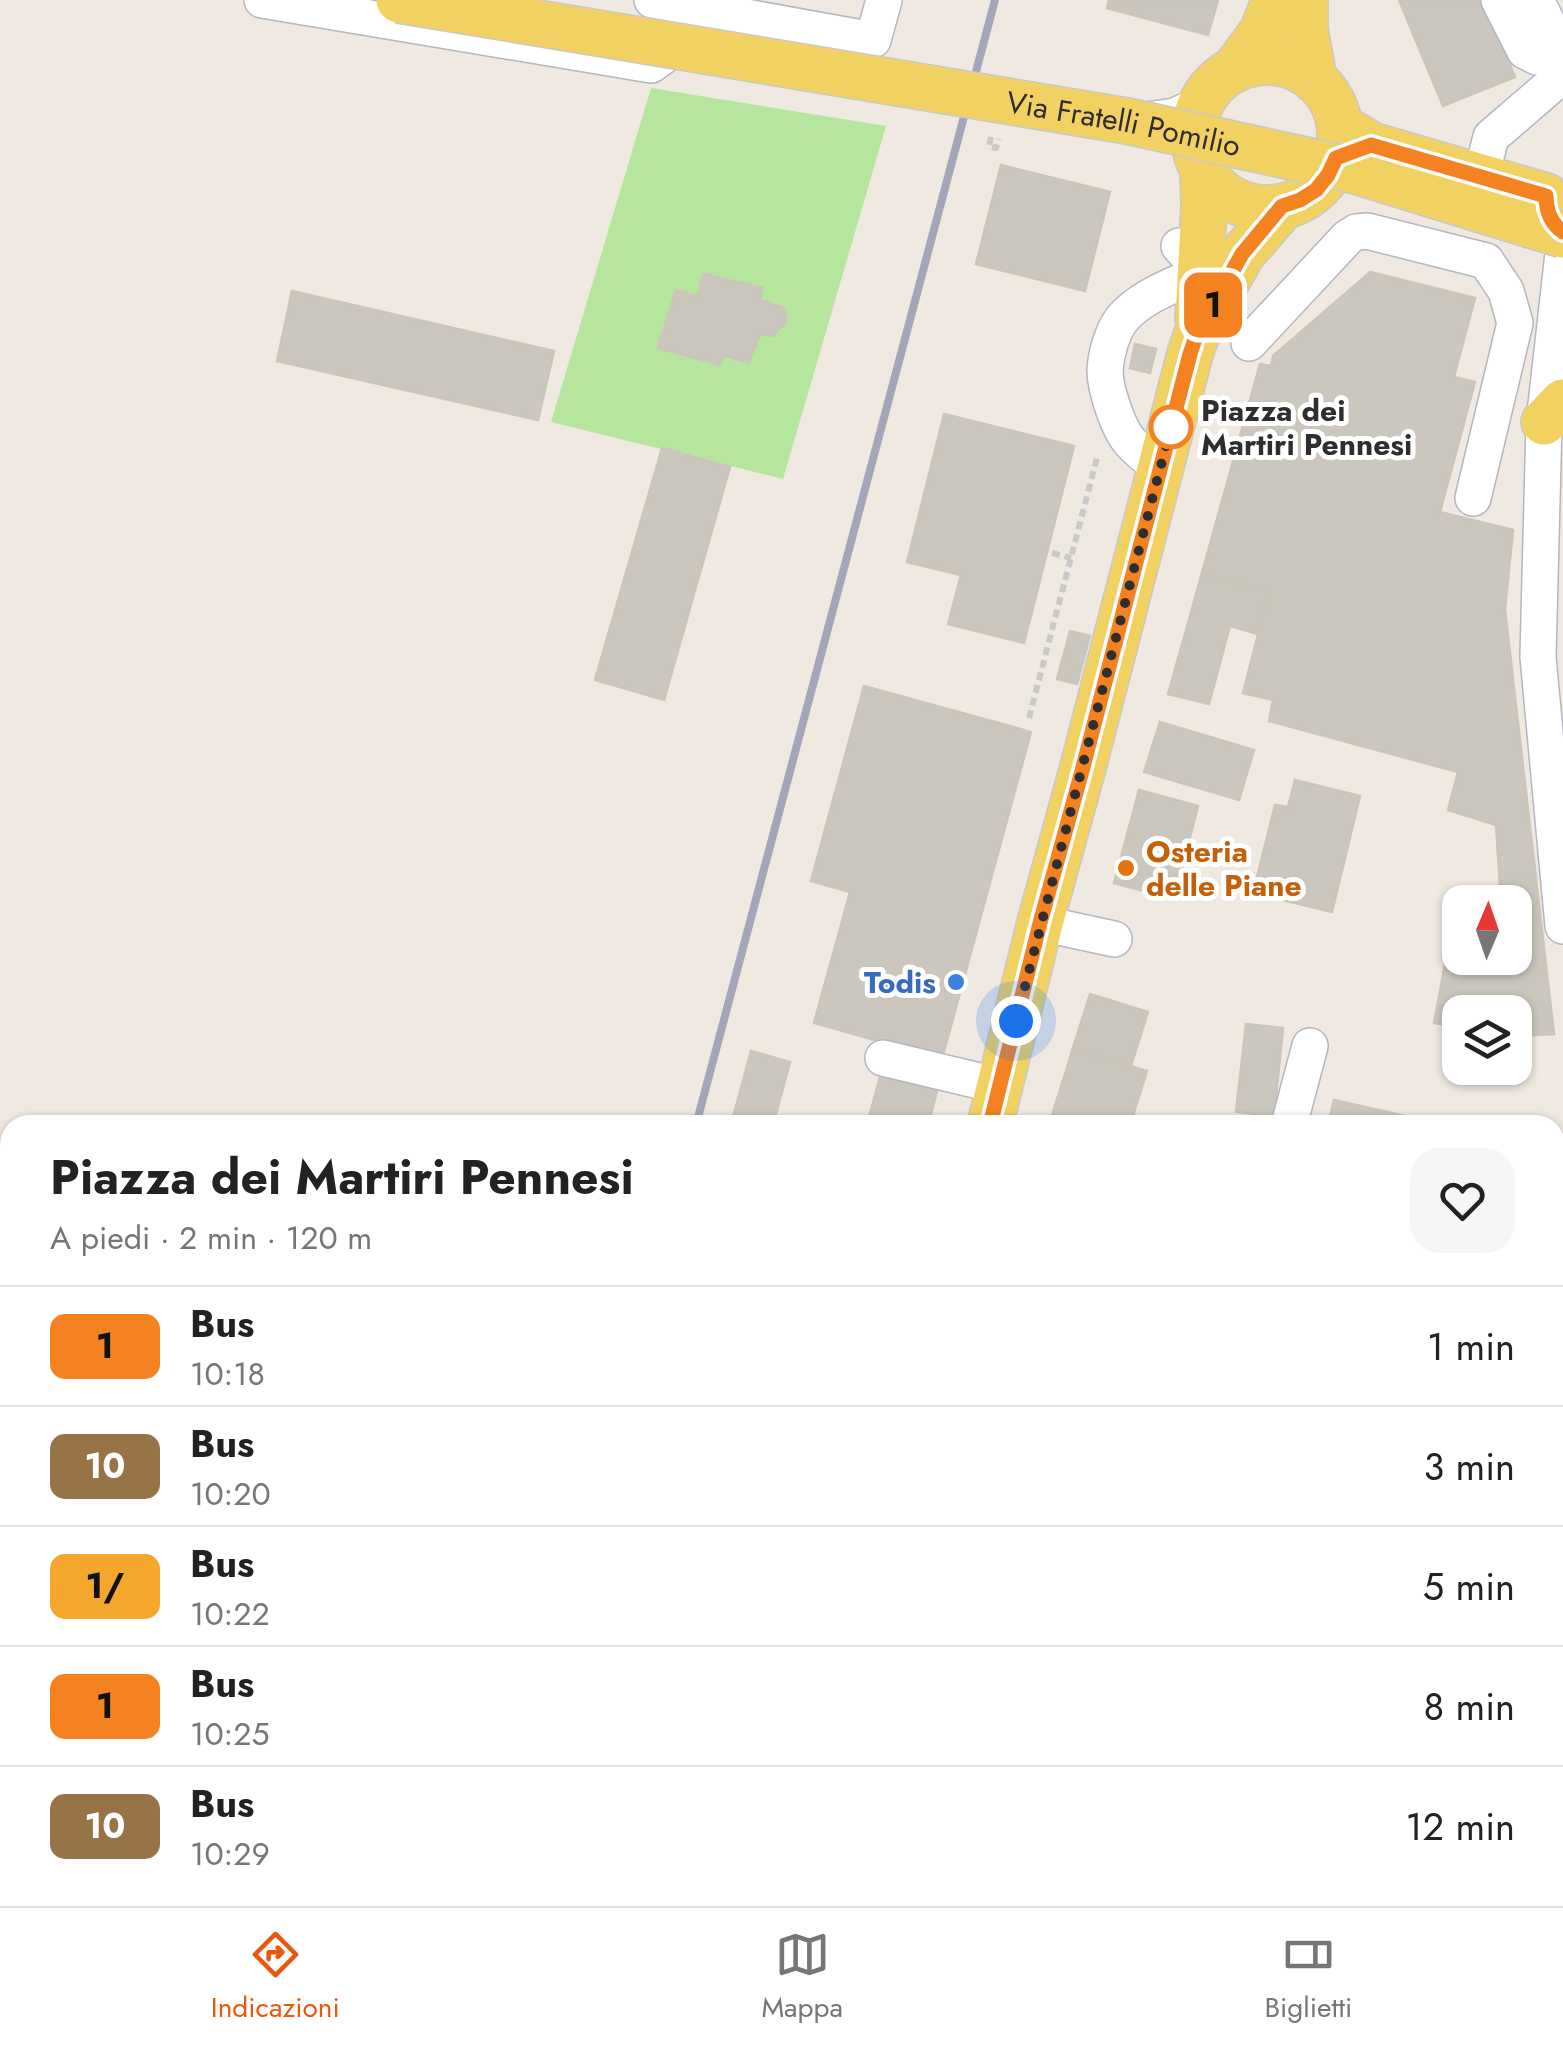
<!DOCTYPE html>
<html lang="it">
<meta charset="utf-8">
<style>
:root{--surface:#fff;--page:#f6f6f6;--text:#222;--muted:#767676;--line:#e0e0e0;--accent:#ea580c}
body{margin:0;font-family:Jost,sans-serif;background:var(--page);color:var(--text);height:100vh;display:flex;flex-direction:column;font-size:38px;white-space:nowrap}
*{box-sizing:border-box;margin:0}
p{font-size:32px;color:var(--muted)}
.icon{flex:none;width:55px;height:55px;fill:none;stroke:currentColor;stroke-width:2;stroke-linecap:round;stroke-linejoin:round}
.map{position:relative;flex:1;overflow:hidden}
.sheet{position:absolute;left:0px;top:1115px;width:1565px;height:792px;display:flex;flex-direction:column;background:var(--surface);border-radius:30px 30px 0 0;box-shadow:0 2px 8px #0004}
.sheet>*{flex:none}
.badge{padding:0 20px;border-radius:15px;font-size:35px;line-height:65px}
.needle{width:65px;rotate:2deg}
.buttons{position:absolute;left:1442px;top:885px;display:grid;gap:20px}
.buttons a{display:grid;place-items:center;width:90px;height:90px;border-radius:20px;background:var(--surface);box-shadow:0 2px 8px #0004;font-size:50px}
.you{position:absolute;width:50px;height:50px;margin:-25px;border:8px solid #fff;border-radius:50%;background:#1a73e8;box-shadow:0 0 0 15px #1a73e833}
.map>.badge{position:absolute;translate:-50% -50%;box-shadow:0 0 0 5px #fff}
.round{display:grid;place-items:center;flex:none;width:105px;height:105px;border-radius:30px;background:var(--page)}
.head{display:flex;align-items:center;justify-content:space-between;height:170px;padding:0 50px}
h1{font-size:48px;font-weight:700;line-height:75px}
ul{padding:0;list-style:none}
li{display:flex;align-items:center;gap:30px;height:120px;padding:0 50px;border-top:2px solid var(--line)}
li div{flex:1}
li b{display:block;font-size:38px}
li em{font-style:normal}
li .badge{min-width:110px;font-weight:700;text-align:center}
.tab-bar{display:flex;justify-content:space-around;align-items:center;height:140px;border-top:2px solid var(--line);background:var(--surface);font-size:28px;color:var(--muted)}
.tab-bar a{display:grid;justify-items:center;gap:5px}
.tab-bar .on{color:var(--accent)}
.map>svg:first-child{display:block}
</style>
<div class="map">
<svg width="1563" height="1906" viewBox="0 0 1563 1906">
<rect width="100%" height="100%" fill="#efe9e1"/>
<!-- green -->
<polygon fill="#b6e59e" points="651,88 886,126 783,479 551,422"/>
<!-- building -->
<g fill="#cbc7bf" stroke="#cbc5ba" stroke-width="2.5">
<polygon points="1109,0 1218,0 1208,35 1107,8"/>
<polygon points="1399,0 1483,0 1515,77 1443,106"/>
<polygon points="1001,165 1110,192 1085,291 976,264"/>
<polygon points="1370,272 1475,298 1454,377 1475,382 1440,512 1513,530 1505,610 1547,974 1504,966 1504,958 1515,958 1515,902 1501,902 1496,825 1448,810 1458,772 1269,721 1273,700 1243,693 1269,592 1202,573 1260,364 1271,366 1273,356"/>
<polygon points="703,274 763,288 760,300 784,308 787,321 773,336 760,334 749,363 723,355 720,365 658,348 676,290 698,296"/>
<polygon points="292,291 554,351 538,420 277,361"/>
<polygon points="1135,344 1156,349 1150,373 1130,368"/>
<polygon points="944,414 1074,446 1024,643 948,624 961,575 907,562"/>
<polygon points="662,448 730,467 664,700 595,680"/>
<polygon points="1202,573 1269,592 1258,634 1230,626 1209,704 1168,694"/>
<polygon points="1070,631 1090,636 1077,684 1057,679"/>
<polygon points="864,686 1031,732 942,1059 814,1023 850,892 811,881"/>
<polygon points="1160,722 1254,750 1239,800 1144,772"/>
<polygon points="1295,780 1360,796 1332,912 1253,893 1275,805 1288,807"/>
<polygon points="1139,790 1198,806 1174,899 1114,883"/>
<polygon points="1447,954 1547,974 1554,1034 1515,1036 1515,1012 1460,1012 1460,1027 1434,1023"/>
<polygon points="1090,994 1148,1012 1131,1066 1073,1048"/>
<polygon points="1246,1024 1283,1028 1274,1116 1236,1112"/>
<polygon points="1073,1048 1147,1071 1130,1125 1049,1125"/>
<polygon points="751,1051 790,1062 773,1125 731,1125"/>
<polygon points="882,1069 939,1084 928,1125 867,1125"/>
<polygon points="1334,1100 1445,1125 1328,1125"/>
<polygon points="1555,1438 1559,1438 1563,1487 1563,1532 1555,1533"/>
<polygon points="1555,1579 1563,1581 1563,1658 1555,1656"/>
<polygon points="1555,1750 1563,1753 1563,1770 1557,1793"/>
<polygon points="632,1898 730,1898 728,1906 660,1906"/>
<polygon points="977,1898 1031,1898 1028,1906 1008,1906"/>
<polygon points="1114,1898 1152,1898 1173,1903 1172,1906 1112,1906"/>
<polygon points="1243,1898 1378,1898 1377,1900 1399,1906 1240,1906"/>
</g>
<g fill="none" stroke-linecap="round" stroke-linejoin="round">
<!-- minor casing -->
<g stroke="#b4b7c1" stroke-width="38">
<g id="minor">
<polyline points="262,0 651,65 724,13"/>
<polyline points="652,0 873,40 884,0"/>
<polyline points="1499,0 1525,51 1537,57 1550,51 1552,32 1536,0"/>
<polyline points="1139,121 1175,116 1201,104"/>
<polyline points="1481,176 1491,137 1563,75"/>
<polyline points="1563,254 1544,422 1538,657 1563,926"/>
<polyline points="1249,343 1348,237 1356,232 1367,231 1486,261 1506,291 1515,323 1473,498"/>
<path d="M 1160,468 C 1150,460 1139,452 1131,443 C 1118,429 1105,389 1105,370 C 1106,354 1112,332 1122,319 C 1141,296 1175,285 1202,272 L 1179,246"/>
<polyline points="1040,923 1114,939"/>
<polyline points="883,1058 1000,1086"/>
<polyline points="1289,1125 1310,1046"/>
<polyline points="1555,1817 1563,1819"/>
<polyline points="1072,1906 1075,1898"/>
<polyline points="1188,1906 1189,1898"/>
</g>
</g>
<!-- major casing -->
<g stroke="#c9c9c9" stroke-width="48">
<g id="major">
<polyline points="1305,0 1305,30 1314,79"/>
<circle cx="1267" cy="135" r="73"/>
<polyline points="1234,70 1262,32 1275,0"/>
<polyline points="1340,126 1371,145 1546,196"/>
<polyline points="1198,318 1204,206 1203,170"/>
<polyline points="1544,422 1563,402"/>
<polyline points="990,1125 1040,923 1082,771 1190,354 1196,336 1242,254 1283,207"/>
<polyline points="781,1906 783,1898"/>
</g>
</g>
<!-- path -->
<g stroke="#c9c9c9" stroke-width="6" stroke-dasharray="8 5" stroke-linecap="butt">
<polyline points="991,137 989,147 996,148 999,139"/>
<polyline points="1052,553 1071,558"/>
<polyline points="1029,718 1098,454"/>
</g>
<!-- minor -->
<use href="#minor" stroke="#fff" stroke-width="35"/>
<!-- major -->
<use href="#major" stroke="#f2d163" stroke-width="45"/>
<!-- rail -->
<g stroke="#a3a6b8" stroke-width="8">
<polyline points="696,1125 995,0"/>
<polyline points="488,1906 490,1898"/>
</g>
<!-- major-bridge casing -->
<g stroke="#c9c9c9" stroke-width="48" stroke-linecap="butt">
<g id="major-bridge">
<path id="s1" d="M 399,0 L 1127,121 L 1356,171 L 1563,235"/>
</g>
</g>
<!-- major-bridge -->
<use href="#major-bridge" stroke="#f2d163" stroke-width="45"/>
</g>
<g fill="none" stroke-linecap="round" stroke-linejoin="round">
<!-- line casing -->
<g stroke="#fff" stroke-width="22">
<path id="line" d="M 990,1125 L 1040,923 L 1082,771 L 1190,354 L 1196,336 L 1242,254 L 1282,206 L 1300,200 L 1316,190 L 1328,175 L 1336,158 L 1371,145 L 1546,196 C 1546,210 1550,223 1563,232"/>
</g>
<!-- line -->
<use href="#line" stroke="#f58220" stroke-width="15"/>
<!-- walk -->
<polyline stroke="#2e2e2e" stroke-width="10" stroke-dasharray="0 18" points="1016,1021 1171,427"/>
</g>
<!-- markers -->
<circle fill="#fff" stroke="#f58220" stroke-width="5" cx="1171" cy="427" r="20"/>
<circle fill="#e8710a" stroke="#fff" stroke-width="4" cx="1126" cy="868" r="10"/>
<circle fill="#3f7fe0" stroke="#fff" stroke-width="4" cx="956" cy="982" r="10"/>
<g text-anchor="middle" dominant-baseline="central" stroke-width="10" stroke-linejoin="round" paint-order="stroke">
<!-- street labels -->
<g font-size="30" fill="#2e2e2e" stroke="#fff">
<text stroke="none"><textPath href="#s1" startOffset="735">Via Fratelli Pomilio</textPath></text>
</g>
<!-- stop labels -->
<g font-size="30" font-weight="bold" fill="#2e2e2e" stroke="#fff" text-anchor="start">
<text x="1201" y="410">Piazza dei<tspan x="1201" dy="34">Martiri Pennesi</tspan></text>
</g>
<!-- food labels -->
<g font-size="30" font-weight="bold" fill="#c56008" stroke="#fff" text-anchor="start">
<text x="1146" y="851">Osteria<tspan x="1146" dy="34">delle Piane</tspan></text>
</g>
<!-- shop labels -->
<g font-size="30" font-weight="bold" fill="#366cbe" stroke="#fff" text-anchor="end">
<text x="936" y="982">Todis</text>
</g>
</g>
</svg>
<div class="buttons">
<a><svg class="needle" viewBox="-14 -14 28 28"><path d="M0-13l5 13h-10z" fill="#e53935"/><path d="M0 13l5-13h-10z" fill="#767676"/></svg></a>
<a><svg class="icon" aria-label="layers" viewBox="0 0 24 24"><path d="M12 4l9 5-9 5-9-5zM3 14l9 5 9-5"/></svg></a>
</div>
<div class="you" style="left:1016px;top:1021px"></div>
<b class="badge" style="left:1213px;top:305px;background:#f58220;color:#111">1</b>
<section class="sheet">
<div class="head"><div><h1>Piazza dei Martiri Pennesi</h1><p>A piedi · 2 min · 120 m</p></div><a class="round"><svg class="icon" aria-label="heart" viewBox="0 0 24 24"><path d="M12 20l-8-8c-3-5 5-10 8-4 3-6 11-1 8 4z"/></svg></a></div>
<ul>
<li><span class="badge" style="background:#f58220;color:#111">1</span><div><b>Bus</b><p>10:18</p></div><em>1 min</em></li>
<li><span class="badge" style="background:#977348;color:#fff">10</span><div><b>Bus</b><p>10:20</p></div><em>3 min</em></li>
<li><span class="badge" style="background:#f4a62d;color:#111">1/</span><div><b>Bus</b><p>10:22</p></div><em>5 min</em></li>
<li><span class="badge" style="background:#f58220;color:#111">1</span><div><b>Bus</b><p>10:25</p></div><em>8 min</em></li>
<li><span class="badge" style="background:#977348;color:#fff">10</span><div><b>Bus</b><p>10:29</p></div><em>12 min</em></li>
</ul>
</section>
</div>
<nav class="tab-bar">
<a class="on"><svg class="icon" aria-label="directions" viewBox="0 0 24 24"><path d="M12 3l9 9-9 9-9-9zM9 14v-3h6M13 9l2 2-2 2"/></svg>Indicazioni</a>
<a><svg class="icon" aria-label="map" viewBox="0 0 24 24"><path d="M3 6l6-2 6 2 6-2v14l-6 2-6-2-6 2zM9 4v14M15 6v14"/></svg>Mappa</a>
<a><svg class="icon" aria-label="tickets" viewBox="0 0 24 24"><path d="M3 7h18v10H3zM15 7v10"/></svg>Biglietti</a>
</nav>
